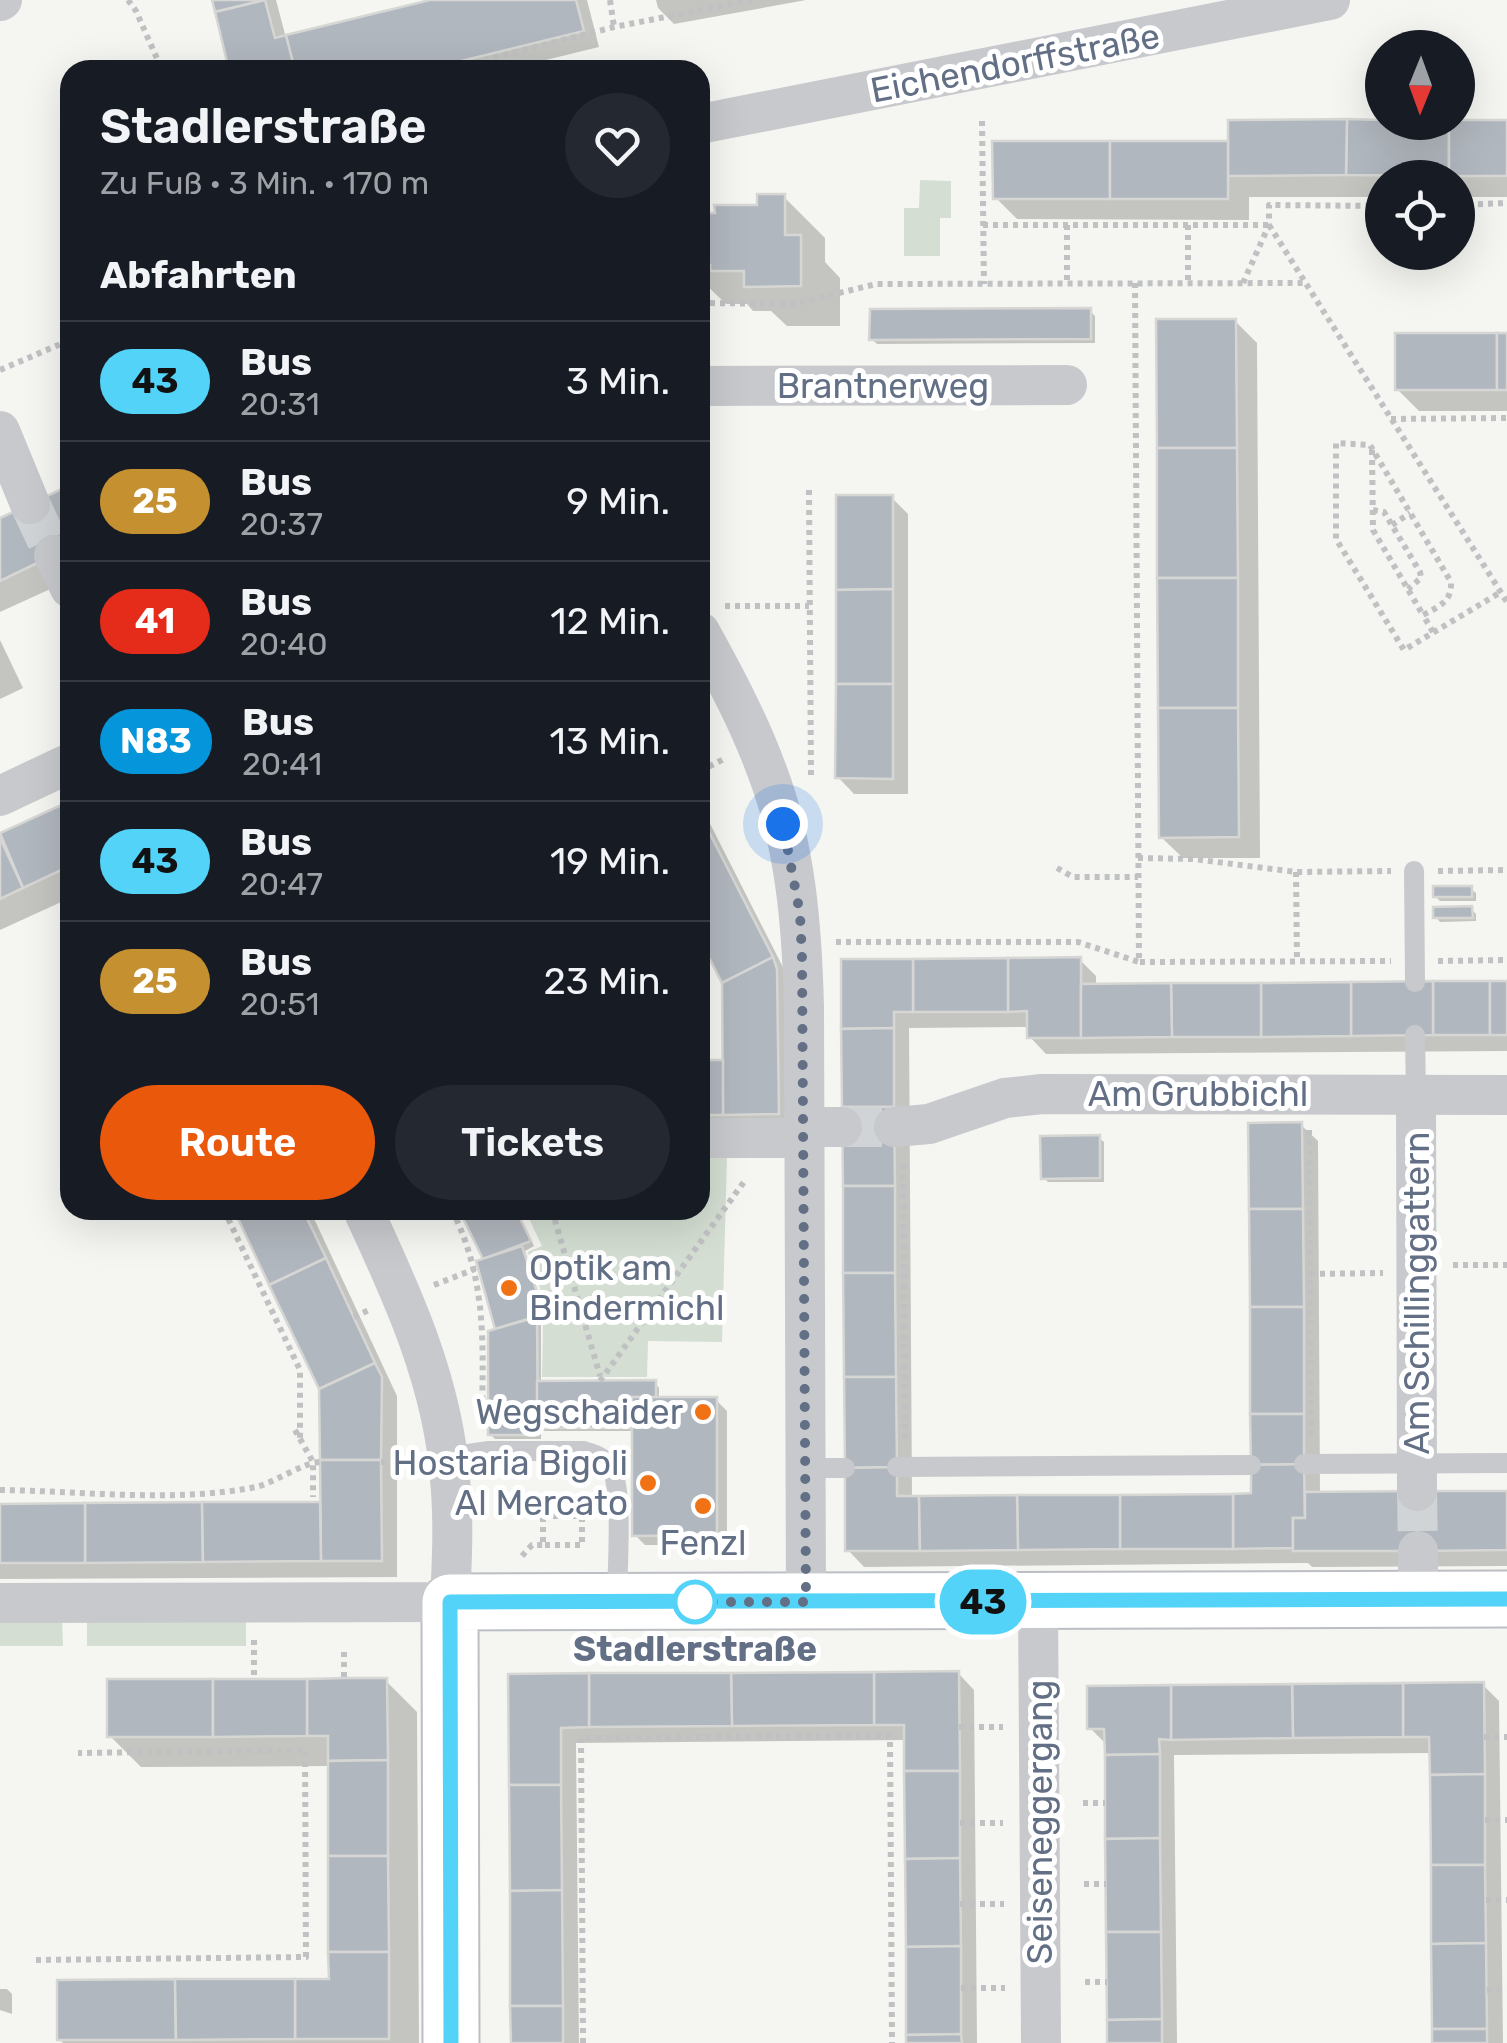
<!DOCTYPE html>
<html lang="de">
<meta charset="utf-8">
<style>
:root{--surface:#171b24;--page:#242831;--text:#f1f3f6;--muted:#9ea1a6;--line:#363941;--accent:#ea580c}
body{margin:0;font-family:Rubik,sans-serif;background:var(--page);color:var(--text);height:100vh;display:flex;flex-direction:column;font-size:38px;white-space:nowrap}
*{box-sizing:border-box;margin:0}
p{font-size:32px;color:var(--muted)}
.icon{flex:none;width:55px;height:55px;fill:none;stroke:currentColor;stroke-width:2;stroke-linecap:round;stroke-linejoin:round}
.map{position:relative;flex:1;overflow:hidden}
.panel{position:absolute;left:60px;top:60px;width:650px;height:1160px;display:flex;flex-direction:column;background:var(--surface);border-radius:30px;box-shadow:0 10px 40px #0002}
.panel>*{flex:none}
.badge{padding:0 20px;border-radius:32px;font-size:35px;line-height:65px}
.needle{width:65px;rotate:181deg}
.tools{position:absolute;left:1365px;top:30px;display:grid;gap:20px}
.tools a{display:grid;place-items:center;width:110px;height:110px;border-radius:50%;background:var(--surface);box-shadow:0 10px 40px #0002;font-size:50px}
.you{position:absolute;width:50px;height:50px;margin:-25px;border:8px solid #fff;border-radius:50%;background:#1a73e8;box-shadow:0 0 0 15px #1a73e833}
.map>.badge{position:absolute;translate:-50% -50%;box-shadow:0 0 0 5px #fff}
h2{padding:0 40px;font-size:38px;line-height:90px}
.round{display:grid;place-items:center;flex:none;width:105px;height:105px;border-radius:52px;background:var(--page)}
.summary{display:flex;align-items:center;justify-content:space-between;height:170px;padding:0 40px}
h1{font-size:48px;font-weight:600;line-height:75px}
.button{display:flex;gap:20px;margin-top:auto;padding:20px 40px}
.button a{flex:1;height:115px;border-radius:60px;background:var(--accent);color:#fff;font-size:40px;font-weight:600;line-height:115px;text-align:center}
.button a+a{background:var(--page);color:var(--text)}
ul{padding:0;list-style:none}
li{display:flex;align-items:center;gap:30px;height:120px;padding:0 40px;border-top:2px solid var(--line)}
li div{flex:1}
li b{display:block;font-size:38px}
li em{font-style:normal}
li .badge{min-width:110px;font-weight:700;text-align:center}
.map>svg:first-child{display:block}
</style>
<div class="map">
<svg width="1507" height="2043" viewBox="0 0 1507 2043">
<rect width="100%" height="100%" fill="#f5f6f1"/>
<!-- green -->
<g fill="#d4ded2">
<polygon points="920,180 951,181 951,218 940,218 940,256 904,256 904,208 919,208"/>
<polygon points="700,1155 727,1155 722,1342 648,1341 647,1377 542,1377 543,1319 549,1316 528,1252 542,1246 525,1210 700,1210"/>
<rect x="87" y="1617" width="159" height="29"/>
<polygon points="0,1618 62,1618 63,1646 0,1646"/>
</g>
<!-- shadow -->
<g fill="#0003">
<polygon points="214,0 276,0 286,38 440,0 587,0 599,47 505,70 231,70"/>
<polygon points="656,0 806,0 674,24 658,8"/>
<polygon points="1507,122 1507,197 1458,197 1458,178 1382,178 1382,197 1249,197 1249,220 1017,219 995,197 1230,144"/>
<polygon points="784,197 825,238 825,262 840,278 840,326 787,326 771,311 753,311 747,304 726,304 700,279 700,216 760,208"/>
<polygon points="1090,311 1095,316 1095,343 877,344 872,339"/>
<polygon points="1235,321 1257,343 1260,858 1183,858 1161,837"/>
<polygon points="1507,336 1507,411 1419,411 1397,389"/>
<polygon points="70,488 70,580 0,612 0,521"/>
<polygon points="892,498 908,514 908,794 854,794 838,777"/>
<polygon points="0,640 23,688 0,699"/>
<polygon points="70,803 70,898 0,930 0,836"/>
<polygon points="700,804 793,987 795,1130 700,1130 700,1062 726,1062 724,983 700,935"/>
<polygon points="1471,889 1476,893 1476,901 1440,901 1435,896"/>
<polygon points="1471,909 1476,914 1476,921 1440,922 1436,917"/>
<polygon points="1080,960 1096,976 1096,986 1507,983 1507,1051 1046,1054 1030,1037 1030,1027 909,1028 912,1498 1253,1496 1301,1125 1318,1141 1320,1494 1507,1493 1507,1566 1312,1567 1308,1563 864,1567 848,1550 843,962"/>
<polygon points="1099,1138 1104,1142 1104,1182 1048,1182 1044,1178"/>
<polygon points="237,1210 310,1210 397,1396 397,1577 0,1579 0,1506 323,1504 321,1389"/>
<polygon points="462,1210 516,1210 534,1246 525,1251 547,1319 541,1321 541,1383 655,1383 659,1388 659,1400 716,1400 727,1411 727,1545 645,1545 635,1535 635,1431 541,1431 541,1439 495,1439 490,1434 498,1331 479,1263 487,1261"/>
<polygon points="958,1673 974,1690 977,2043 909,2043 906,1740 576,1743 579,2043 513,2043 511,1677"/>
<polygon points="386,1681 417,1712 419,2043 63,2043 59,2039 331,1981 330,1766 141,1767 110,1736"/>
<polygon points="1483,1685 1499,1701 1503,2043 1435,2043 1432,1753 1174,1755 1177,2043 1110,2043 1107,1745 1090,1728"/>
<polygon points="0,1989 7,1989 12,1994 12,2014 0,2010"/>
</g>
<!-- building -->
<g fill="#b1b7be" stroke="#d6d7d4" stroke-width="2.5">
<polygon points="212,0 264,0 215,12"/>
<polygon points="265,0 275,38 286,35 295,70 229,70 215,12"/>
<polygon points="430,0 576,0 584,31 425,70 295,70 286,35"/>
<polygon points="1347,119 1449,122 1449,176 1346,175"/>
<polygon points="1347,119 1346,175 1228,176 1228,120"/>
<polygon points="1458,120 1507,120 1507,176 1449,176 1449,122"/>
<polygon points="992,141 1110,141 1110,199 993,199"/>
<rect x="1110" y="141" width="118" height="58"/>
<polygon points="757,194 785,194 785,235 801,235 801,286 744,287 744,271 710,271 710,265 700,265 700,213 715,213 714,205 757,205"/>
<polygon points="1091,308 1091,339 869,340 870,309"/>
<polygon points="1156,319 1236,319 1237,448 1157,448"/>
<rect x="1395" y="333" width="102" height="57"/>
<rect x="1497" y="333" width="10" height="57"/>
<polygon points="1157,448 1237,448 1238,578 1157,578"/>
<polygon points="70,485 70,548 54,555 30,504"/>
<polygon points="836,495 893,495 893,589 836,590"/>
<polygon points="30,504 54,555 0,581 0,518"/>
<polygon points="1157,578 1238,578 1238,708 1158,708"/>
<polygon points="893,589 893,684 836,684 836,590"/>
<polygon points="836,684 893,684 893,779 835,778"/>
<polygon points="1158,708 1238,708 1239,837 1159,838"/>
<polygon points="70,801 70,866 23,888 0,833"/>
<polygon points="709,832 773,957 722,983 700,940 700,836"/>
<polygon points="0,838 23,888 0,899"/>
<rect x="1433" y="886" width="39" height="11"/>
<polygon points="1472,906 1473,918 1433,918 1433,907"/>
<polygon points="773,957 777,969 779,1114 723,1115 722,983"/>
<polygon points="1081,957 1081,1038 1027,1038 1027,1011 1008,1012 1008,958"/>
<polygon points="1008,958 1008,1012 913,1012 913,959"/>
<polygon points="841,959 913,959 913,1012 894,1012 894,1028 841,1029"/>
<rect x="1433" y="981" width="57" height="54"/>
<polygon points="1433,981 1433,1035 1351,1036 1351,982"/>
<rect x="1490" y="981" width="17" height="54"/>
<polygon points="1351,982 1351,1036 1261,1037 1261,983"/>
<polygon points="1171,983 1261,983 1261,1037 1172,1037"/>
<polygon points="1171,983 1172,1037 1081,1038 1081,984"/>
<polygon points="894,1028 894,1107 842,1107 841,1029"/>
<rect x="700" y="1060" width="23" height="55"/>
<polygon points="842,1107 894,1107 895,1186 843,1186"/>
<polygon points="1302,1122 1303,1209 1249,1209 1248,1123"/>
<polygon points="1100,1135 1100,1178 1041,1179 1040,1136"/>
<rect x="843" y="1186" width="52" height="87"/>
<polygon points="1249,1209 1303,1209 1304,1307 1250,1307"/>
<polygon points="234,1210 303,1210 326,1258 269,1285"/>
<polygon points="459,1210 516,1210 531,1241 483,1259"/>
<polygon points="522,1246 544,1314 495,1329 476,1261"/>
<polygon points="326,1258 375,1363 319,1389 269,1285"/>
<polygon points="843,1273 895,1273 896,1377 844,1377"/>
<rect x="1250" y="1307" width="54" height="107"/>
<polygon points="537,1317 538,1435 488,1435 488,1331"/>
<polygon points="375,1363 382,1377 381,1460 320,1460 319,1389"/>
<polygon points="844,1377 896,1377 897,1467 845,1468"/>
<polygon points="656,1380 656,1398 632,1397 632,1428 537,1428 537,1381"/>
<polygon points="632,1397 717,1397 717,1535 632,1536"/>
<polygon points="1250,1414 1304,1414 1304,1464 1251,1465"/>
<polygon points="320,1460 381,1460 382,1561 321,1561"/>
<polygon points="1304,1464 1305,1518 1293,1518 1293,1548 1233,1549 1233,1494 1251,1493 1251,1465"/>
<polygon points="897,1467 897,1496 919,1496 920,1551 845,1551 845,1468"/>
<polygon points="1417,1491 1418,1551 1293,1551 1293,1518 1305,1518 1305,1492"/>
<polygon points="1417,1491 1507,1491 1507,1550 1418,1551"/>
<polygon points="1233,1494 1233,1549 1120,1549 1120,1495"/>
<polygon points="1017,1495 1120,1495 1120,1549 1018,1550"/>
<polygon points="1017,1495 1018,1550 920,1551 919,1496"/>
<polygon points="202,1502 203,1562 85,1563 85,1503"/>
<polygon points="202,1502 320,1502 321,1561 203,1562"/>
<polygon points="85,1503 85,1563 0,1563 0,1504"/>
<polygon points="959,1671 960,1771 904,1771 904,1725 874,1725 874,1672"/>
<polygon points="874,1672 874,1725 732,1726 731,1673"/>
<polygon points="589,1673 731,1673 732,1726 589,1727"/>
<polygon points="589,1673 589,1727 561,1728 561,1785 509,1785 508,1674"/>
<polygon points="344,1678 387,1678 388,1760 328,1761 328,1736 307,1736 307,1679"/>
<rect x="107" y="1679" width="106" height="58"/>
<polygon points="213,1679 307,1679 307,1736 213,1737"/>
<polygon points="1484,1682 1485,1774 1430,1775 1429,1737 1403,1737 1403,1683"/>
<polygon points="1403,1683 1403,1737 1293,1738 1292,1684"/>
<polygon points="1292,1684 1293,1738 1171,1740 1171,1685"/>
<polygon points="1171,1685 1171,1740 1159,1739 1160,1754 1105,1755 1104,1729 1087,1729 1087,1686"/>
<polygon points="1160,1754 1160,1838 1105,1839 1105,1755"/>
<polygon points="388,1760 388,1856 328,1856 328,1761"/>
<polygon points="904,1771 960,1771 960,1858 905,1859"/>
<polygon points="1485,1774 1485,1865 1431,1865 1430,1775"/>
<polygon points="509,1785 561,1785 562,1890 510,1891"/>
<polygon points="1160,1838 1161,1932 1106,1932 1105,1839"/>
<polygon points="328,1856 388,1856 389,1952 328,1952"/>
<polygon points="960,1858 961,1946 906,1947 905,1859"/>
<polygon points="1431,1865 1485,1865 1486,1943 1431,1944"/>
<polygon points="562,1890 563,2006 510,2006 510,1891"/>
<polygon points="1106,1932 1161,1932 1162,2019 1107,2020"/>
<polygon points="1486,1943 1487,2029 1432,2029 1431,1944"/>
<polygon points="961,1946 961,2034 906,2035 906,1947"/>
<polygon points="328,1952 389,1952 389,2039 295,2039 295,1979 329,1979"/>
<polygon points="175,1979 176,2040 57,2040 57,1980"/>
<polygon points="175,1979 295,1979 295,2039 176,2040"/>
<polygon points="510,2006 563,2006 563,2043 511,2043"/>
<polygon points="1162,2019 1162,2043 1107,2043 1107,2020"/>
<rect x="1432" y="2029" width="55" height="14"/>
<polygon points="961,2034 962,2043 906,2043 906,2035"/>
</g>
<g fill="none" stroke-linecap="round" stroke-linejoin="round">
<!-- street-tunnel -->
<g stroke="#d0d4d6" stroke-width="40" stroke-dasharray="40 20" stroke-linecap="butt">
<polyline points="30,504 54,555"/>
<polyline points="842,1127 894,1127"/>
<polyline points="1417,1491 1418,1551"/>
</g>
<!-- secondary casing -->
<g stroke="#bbbec3" stroke-width="59">
<polyline id="secondary" points="451,2043 450,1602 1507,1599"/>
</g>
<!-- path -->
<g stroke="#c0c1c3" stroke-width="6" stroke-dasharray="5 5" stroke-linecap="butt">
<polyline points="128,0 136,11 162,70"/>
<polyline points="610,0 614,27"/>
<polyline points="445,70 614,27 753,0"/>
<polyline points="982,121 984,284"/>
<polyline points="1458,205 1507,203"/>
<polyline points="983,225 1269,225"/>
<polyline points="1067,225 1067,283"/>
<polyline points="1188,225 1188,283"/>
<polyline points="1269,225 1507,602"/>
<polyline points="1135,283 1139,962 1391,961"/>
<polyline points="1243,283 1269,225 1269,205 1382,206"/>
<polyline points="700,303 794,304 876,284 1305,283"/>
<polyline points="0,370 70,340"/>
<polyline points="1391,419 1507,418"/>
<polyline points="1372,450 1373,530 1423,615"/>
<polyline points="809,490 811,778"/>
<polyline points="1373,510 1384,512 1420,572 1421,578 1408,589"/>
<polyline points="1392,525 1410,513"/>
<polyline points="725,606 809,606"/>
<path d="M 1433,632 L 1423,615 C 1439,606 1452,602 1451,582 L 1370,445 L 1336,443 L 1336,539 L 1404,650 L 1501,592"/>
<polyline points="700,771 726,758"/>
<polyline points="1138,858 1193,859 1296,872 1391,871"/>
<polyline points="1057,868 1073,877 1138,877"/>
<polyline points="63,869 70,885"/>
<polyline points="1438,871 1507,870"/>
<polyline points="1296,872 1297,961"/>
<polyline points="836,942 1078,942 1139,962"/>
<polyline points="1438,961 1507,960"/>
<polyline points="1309,1130 1311,1438"/>
<polyline points="903,1164 905,1441"/>
<polyline points="224,1210 300,1370 300,1440"/>
<path d="M 452,1210 C 487,1281 483,1342 482,1418"/>
<polyline points="552,1210 600,1376"/>
<polyline points="304,1211 305,1210"/>
<polyline points="1453,1265 1507,1265"/>
<polyline points="1310,1274 1383,1273"/>
<polyline points="434,1285 475,1269"/>
<polyline points="354,1317 371,1309"/>
<polyline points="600,1381 746,1179"/>
<polyline points="295,1430 313,1462 313,1497"/>
<polyline points="381,1462 409,1462"/>
<path d="M 0,1490 C 82,1491 175,1503 256,1487 C 276,1482 302,1463 320,1462"/>
<rect x="543" y="1516" width="39" height="29"/>
<polyline points="522,1556 532,1545 543,1545"/>
<polyline points="254,1640 254,1679"/>
<polyline points="344,1652 344,1678"/>
<polyline points="959,1727 1003,1727"/>
<polyline points="1484,1737 1507,1737"/>
<polyline points="1083,1803 1105,1803"/>
<polyline points="1485,1820 1507,1820"/>
<polyline points="960,1823 1003,1823"/>
<polyline points="1084,1884 1106,1884"/>
<polyline points="1486,1900 1507,1900"/>
<polyline points="960,1904 1004,1904"/>
<polyline points="36,1960 306,1957 305,1750 78,1753"/>
<polyline points="1085,1982 1107,1982"/>
<polyline points="961,1988 1005,1988"/>
<polyline points="1487,1990 1507,1989"/>
<polyline points="583,2043 581,1738 890,1736 892,2043"/>
</g>
<!-- lane -->
<g stroke="#c7c9cd" stroke-width="20">
<polyline points="1414,871 1415,982"/>
<polyline points="1415,1035 1416,1095"/>
<path d="M 448,1457 L 489,1451 L 583,1451 C 594,1454 603,1457 610,1466 C 624,1486 617,1572 617,1600"/>
<polyline points="1304,1464 1507,1463"/>
<polyline points="897,1467 1251,1465"/>
<polyline points="806,1468 845,1468"/>
</g>
<!-- street -->
<g stroke="#c7c9cd" stroke-width="40">
<polyline points="0,1 2,0"/>
<polyline points="700,124 1330,0"/>
<polyline points="700,386 1067,385"/>
<polyline points="0,431 30,504"/>
<polyline points="54,555 70,588"/>
<path d="M 700,632 C 725,677 749,722 767,771 C 796,847 802,928 804,1007 L 806,1602"/>
<polyline points="0,796 70,763"/>
<polyline points="1416,1095 1417,1491"/>
<polyline points="804,1127 842,1127"/>
<polyline points="894,1127 929,1124 1005,1098 1042,1094 1507,1095"/>
<polyline points="700,1138 804,1138"/>
<polyline points="1418,1551 1418,1599"/>
<polyline points="1038,1602 1041,2043"/>
<path d="M 0,1603 L 450,1602 C 452,1561 454,1520 450,1479 C 443,1383 403,1296 363,1210"/>
</g>
<!-- secondary -->
<use href="#secondary" stroke="#fff" stroke-width="55"/>
</g>
<g fill="none" stroke-linecap="round" stroke-linejoin="round">
<!-- line casing -->
<g stroke="#fff" stroke-width="22">
<polyline id="line" points="451,2043 450,1602 1507,1599"/>
</g>
<!-- line -->
<use href="#line" stroke="#52d3f7" stroke-width="15"/>
<!-- walk -->
<polyline stroke="#626f85" stroke-width="10" stroke-dasharray="0 18" points="695,1602 806,1602 802,957 800,914 783,824"/>
</g>
<!-- markers -->
<g fill="#f17115" stroke="#fff" stroke-width="4">
<circle cx="509" cy="1288" r="10"/>
<circle cx="703" cy="1412" r="10"/>
<circle cx="648" cy="1483" r="10"/>
<circle cx="703" cy="1506" r="10"/>
</g>
<circle fill="#fff" stroke="#52d3f7" stroke-width="5" cx="695" cy="1602" r="20"/>
<g text-anchor="middle" dominant-baseline="central" stroke-width="10" stroke-linejoin="round" paint-order="stroke">
<!-- street labels -->
<g font-size="35" fill="#626f85" stroke="#fff">
<text transform="translate(1015 63) rotate(-11)">Eichendorffstraße</text>
<text x="883" y="386">Brantnerweg</text>
<text x="1198" y="1094">Am Grubbichl</text>
<text transform="translate(1417 1293) rotate(-90)">Am Schillinggattern</text>
<text transform="translate(1040 1822) rotate(-90)">Seiseneggergang</text>
</g>
<!-- poi labels -->
<g font-size="35" fill="#626f85" stroke="#fff" text-anchor="end">
<text x="529" y="1268" text-anchor="start">Optik am<tspan x="529" dy="40">Bindermichl</tspan></text>
<text x="683" y="1412">Wegschaider</text>
<text x="628" y="1463">Hostaria Bigoli<tspan x="628" dy="40">Al Mercato</tspan></text>
<text x="703" y="1543" text-anchor="middle">Fenzl</text>
</g>
<!-- stop labels -->
<g font-size="35" font-weight="bold" fill="#626f85" stroke="#fff">
<text x="695" y="1649">Stadlerstraße</text>
</g>
</g>
</svg>
<div class="tools">
<a><svg class="needle" viewBox="-14 -14 28 28"><path d="M0-13l5 13h-10z" fill="#e53935"/><path d="M0 13l5-13h-10z" fill="#9ea1a6"/></svg></a>
<a><svg class="icon" aria-label="locate" viewBox="0 0 24 24"><circle cx="12" cy="12" r="6"/><path d="M12 2v4M12 18v4M2 12h4M18 12h4"/></svg></a>
</div>
<div class="you" style="left:783px;top:824px"></div>
<b class="badge" style="left:983px;top:1602px;background:#52d3f7;color:#111">43</b>
<section class="panel">
<div class="summary"><div><h1>Stadlerstraße</h1><p>Zu Fuß · 3 Min. · 170 m</p></div><a class="round"><svg class="icon" aria-label="heart" viewBox="0 0 24 24"><path d="M12 20l-8-8c-3-5 5-10 8-4 3-6 11-1 8 4z"/></svg></a></div>
<h2>Abfahrten</h2>
<ul>
<li><span class="badge" style="background:#52d3f7;color:#111">43</span><div><b>Bus</b><p>20:31</p></div><em>3 Min.</em></li>
<li><span class="badge" style="background:#c59130;color:#fff">25</span><div><b>Bus</b><p>20:37</p></div><em>9 Min.</em></li>
<li><span class="badge" style="background:#e52c1a;color:#fff">41</span><div><b>Bus</b><p>20:40</p></div><em>12 Min.</em></li>
<li><span class="badge" style="background:#0595da;color:#fff">N83</span><div><b>Bus</b><p>20:41</p></div><em>13 Min.</em></li>
<li><span class="badge" style="background:#52d3f7;color:#111">43</span><div><b>Bus</b><p>20:47</p></div><em>19 Min.</em></li>
<li><span class="badge" style="background:#c59130;color:#fff">25</span><div><b>Bus</b><p>20:51</p></div><em>23 Min.</em></li>
</ul>
<div class="button"><a>Route</a><a>Tickets</a></div>
</section>
</div>
